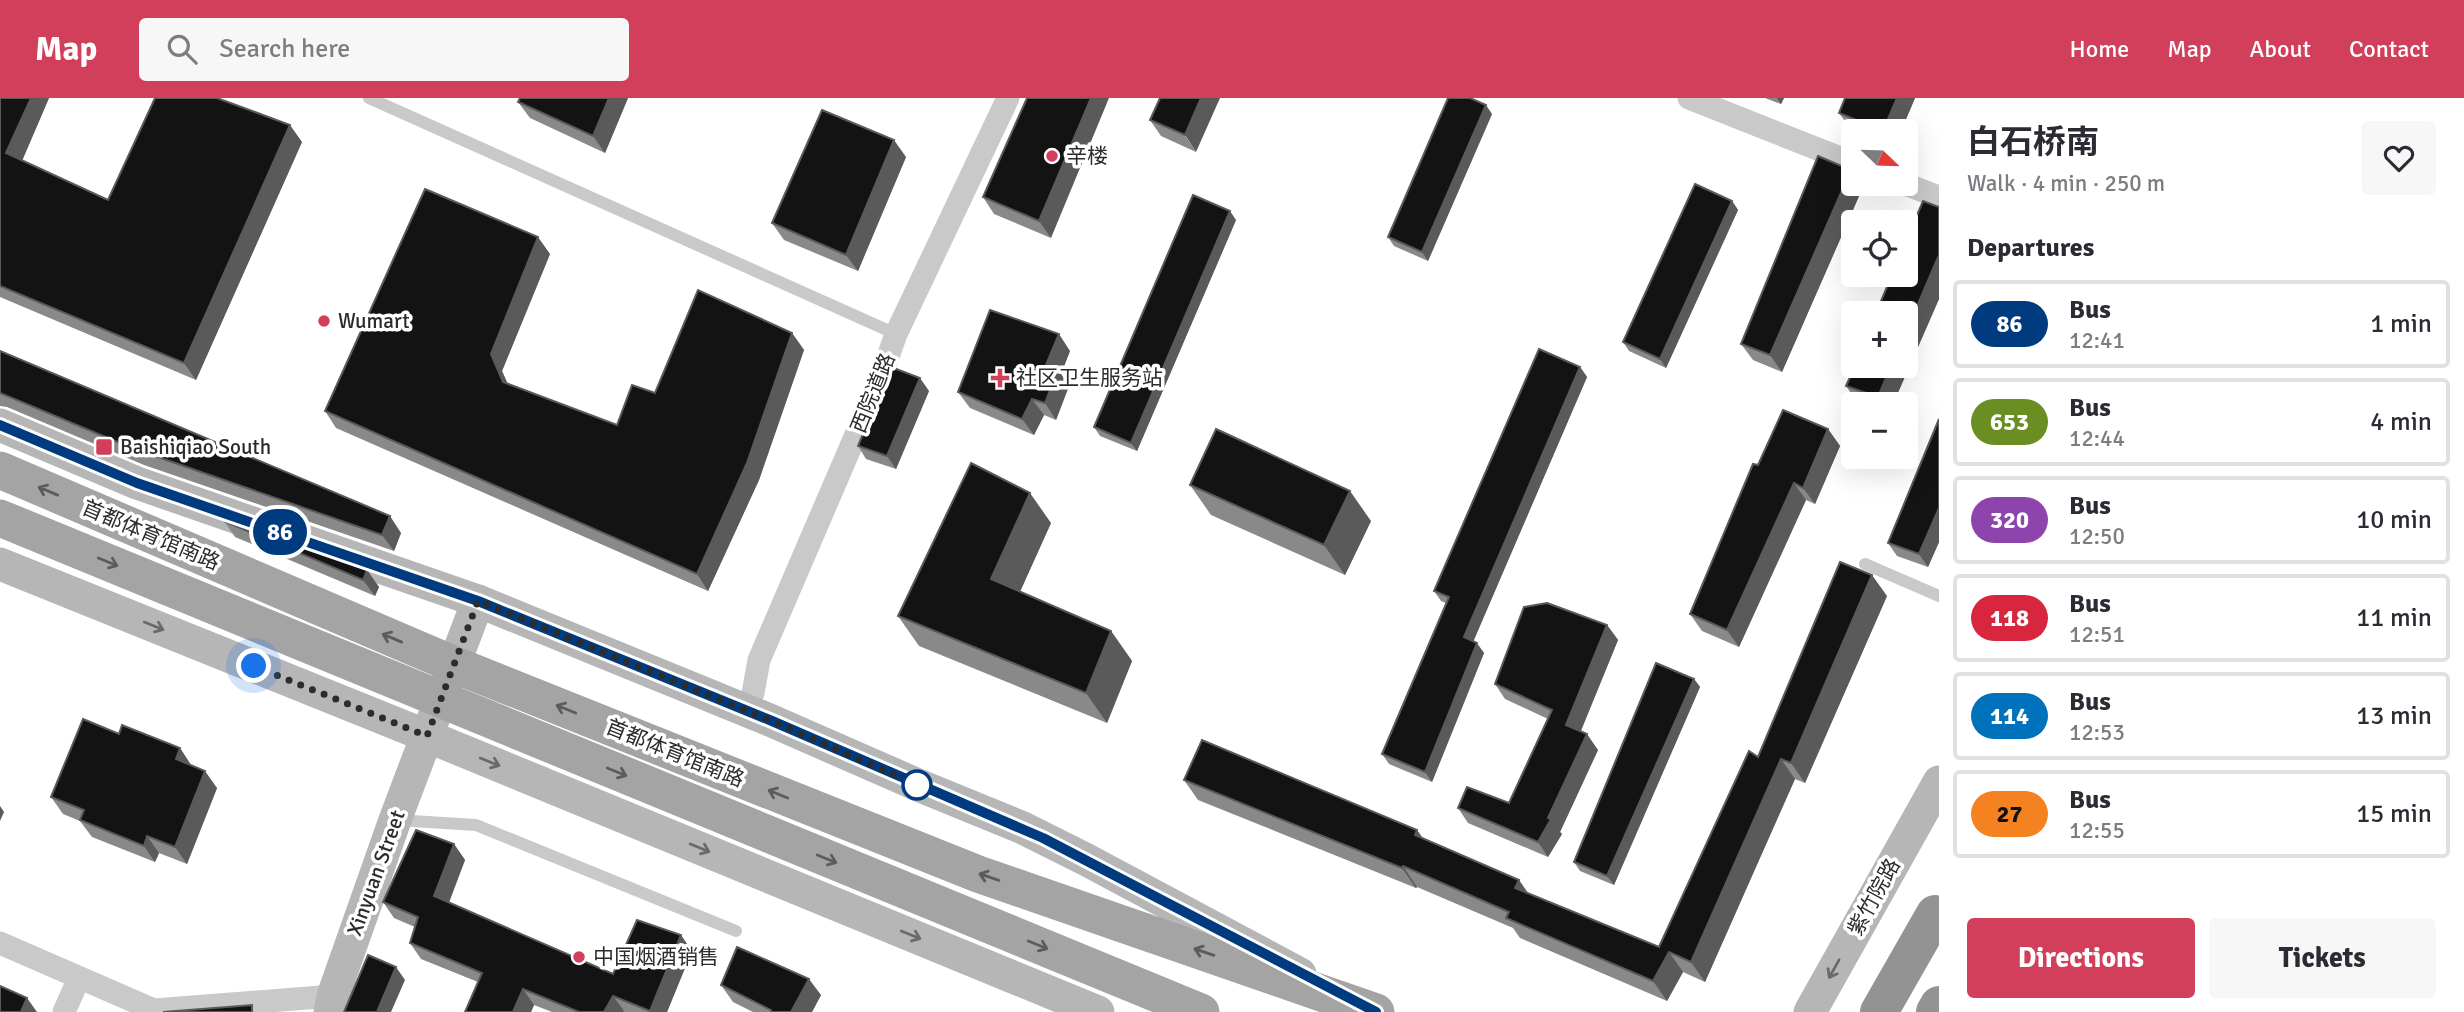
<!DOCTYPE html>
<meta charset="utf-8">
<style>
:root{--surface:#fff;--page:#f7f7f7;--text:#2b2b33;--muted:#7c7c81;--line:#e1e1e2;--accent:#d23f5a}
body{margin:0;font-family:Signika,"Noto Sans SC",sans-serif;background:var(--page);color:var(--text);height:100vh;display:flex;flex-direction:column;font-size:26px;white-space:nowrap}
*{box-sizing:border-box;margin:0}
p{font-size:23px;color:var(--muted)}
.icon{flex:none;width:38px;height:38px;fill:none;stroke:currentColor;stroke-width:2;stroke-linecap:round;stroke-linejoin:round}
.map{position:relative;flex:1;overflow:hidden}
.details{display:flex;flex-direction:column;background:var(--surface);width:525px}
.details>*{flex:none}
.badge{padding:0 14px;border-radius:23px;font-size:24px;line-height:46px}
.needle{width:46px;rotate:113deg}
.controls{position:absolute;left:1841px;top:21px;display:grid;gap:14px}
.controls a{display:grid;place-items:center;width:77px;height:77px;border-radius:7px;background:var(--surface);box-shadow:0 7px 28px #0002;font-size:35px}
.you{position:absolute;width:35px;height:35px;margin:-18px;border:5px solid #fff;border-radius:50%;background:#1a73e8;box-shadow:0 0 0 10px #1a73e833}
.map>.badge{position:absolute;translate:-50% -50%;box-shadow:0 0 0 4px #fff}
h2{padding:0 28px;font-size:26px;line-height:63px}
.round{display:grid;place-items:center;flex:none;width:74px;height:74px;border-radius:7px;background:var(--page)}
.head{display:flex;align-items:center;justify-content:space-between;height:119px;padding:0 28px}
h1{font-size:33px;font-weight:700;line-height:52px}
.primary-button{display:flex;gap:14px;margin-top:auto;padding:14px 28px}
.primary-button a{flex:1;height:80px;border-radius:7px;background:var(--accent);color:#fff;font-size:28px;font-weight:700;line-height:80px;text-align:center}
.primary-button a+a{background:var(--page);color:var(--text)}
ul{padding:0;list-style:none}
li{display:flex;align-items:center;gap:21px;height:88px;margin:0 14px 10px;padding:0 14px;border:4px solid var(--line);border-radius:7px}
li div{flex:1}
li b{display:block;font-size:26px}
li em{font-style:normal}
li .badge{min-width:77px;font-weight:700;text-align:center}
header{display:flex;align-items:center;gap:42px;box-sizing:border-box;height:98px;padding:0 35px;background:var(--accent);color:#fff}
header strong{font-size:33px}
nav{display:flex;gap:38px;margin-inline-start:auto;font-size:24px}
.search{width:490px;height:63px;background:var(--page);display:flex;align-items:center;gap:18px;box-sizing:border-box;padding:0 24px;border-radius:7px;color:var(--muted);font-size:26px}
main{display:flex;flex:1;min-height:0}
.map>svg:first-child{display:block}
</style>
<header>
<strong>Map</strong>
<div class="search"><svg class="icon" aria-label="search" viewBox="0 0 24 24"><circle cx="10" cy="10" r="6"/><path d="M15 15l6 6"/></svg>Search here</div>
<nav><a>Home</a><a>Map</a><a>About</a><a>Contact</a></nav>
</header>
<main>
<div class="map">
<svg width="1939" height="914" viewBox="0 0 1939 914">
<rect width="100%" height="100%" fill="#fff"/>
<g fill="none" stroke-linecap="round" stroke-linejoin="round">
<!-- lane -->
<g stroke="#c9c9c9" stroke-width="12">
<polyline points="369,0 896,236"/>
<polyline points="1865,466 1939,498"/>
<polyline points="396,722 476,727 736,833"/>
</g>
<!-- street -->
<g stroke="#c9c9c9" stroke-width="23">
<polyline points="1689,0 1853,65"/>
<polyline points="1905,86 1939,99"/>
<polyline points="753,595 759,562 882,276 896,236 1008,0"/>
<polyline points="0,845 154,912 333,898"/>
<polyline points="64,914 79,880"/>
</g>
<!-- secondary -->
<g stroke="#b6b6b6" stroke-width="33">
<polyline points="0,327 137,385 478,503 772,623 918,687 1023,730 1085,761 1300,876"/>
<polyline points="0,466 427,638 1098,914"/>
<polyline points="330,914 333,898 395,722 478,503"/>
<polyline points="1810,914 1939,684"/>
</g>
<!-- primary -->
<g stroke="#a4a4a4" stroke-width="37">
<polyline points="0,372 455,567 978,776 1376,914"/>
<polyline points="0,420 1201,914"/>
</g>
<!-- highway -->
<g stroke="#939393" stroke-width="38">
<polyline points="1879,914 1935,816"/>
<polyline points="1935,914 1939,907"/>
</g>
</g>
<!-- wall -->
<g fill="#898989">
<polygon points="0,0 49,0 22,63 108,102 302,44 196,282 0,199"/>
<polygon points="628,0 605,55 530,20 518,4"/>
<polygon points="1027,0 1051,140 994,116 983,99"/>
<polygon points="1160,0 1196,54 1161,38 1150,22"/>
<polygon points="1765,0 1784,0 1781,6"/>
<polygon points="1845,0 1915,0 1901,33 1855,33 1851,31 1839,15"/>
<polygon points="1492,16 1428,163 1394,148 1388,139"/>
<polygon points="906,59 858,173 784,142 772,125"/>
<polygon points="1851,72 1853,75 1853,86 1860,86 1863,89 1782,274 1753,262 1741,246"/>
<polygon points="1732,103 1738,112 1666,270 1629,253 1623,244"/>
<polygon points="1939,109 1939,201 1893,306 1862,306 1858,305 1846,288"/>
<polygon points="1236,122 1137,353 1100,338 1094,329"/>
<polygon points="550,156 502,273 508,286 617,327 655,295 792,235 804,252 759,382 708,493 336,330 325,313"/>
<polygon points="0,253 401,435 394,453 144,367 7,309 0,308"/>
<polygon points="1070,253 1061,276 1069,288 1056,322 1044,317 1034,337 970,310 958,294"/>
<polygon points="1580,269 1587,279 1473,543 1484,555 1432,684 1389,666 1382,656 1446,505 1441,503 1434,493"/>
<polygon points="929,293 896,371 866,361 858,348"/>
<polygon points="1939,321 1939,444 1928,469 1897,458 1888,445"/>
<polygon points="1828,331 1840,348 1815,406 1806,402 1739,549 1702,533 1690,516 1758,367"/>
<polygon points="1190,387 1371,423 1345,477 1211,417"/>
<polygon points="224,423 367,472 379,489 375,498 235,439"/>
<polygon points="1051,425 1020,494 1111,533 1132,563 1107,625 919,548 898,518"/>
<polygon points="1887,498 1805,685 1795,681 1705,884 1683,874 1667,903 1520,840 1513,830 1417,789 1416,790 1198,702 1184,682 1417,732 1423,741 1528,796 1659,849 1758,659"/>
<polygon points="1607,527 1618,542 1581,633 1598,652 1560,734 1562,736 1548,759 1468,725 1458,710 1509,705 1548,621 1505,601 1495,586"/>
<polygon points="1694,581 1700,589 1614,787 1580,773 1574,764"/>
<polygon points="119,636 180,650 191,667 217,690 187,766 159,755 155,764 92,739 80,723 63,716 51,699"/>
<polygon points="454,746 465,762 449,805 613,876 692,853 667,914 552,914 534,907 531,914 465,914 478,884 421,861 410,845 415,829 394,820 383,804"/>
<polygon points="721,887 821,897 812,914 753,914 733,904"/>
</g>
<!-- shaded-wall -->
<g fill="#5a5a5a">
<polygon points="31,0 49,0 18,72 6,55"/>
<polygon points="609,0 628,0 605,55 593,38"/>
<polygon points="1091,0 1109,0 1051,140 1039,123"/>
<polygon points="1201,0 1220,0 1196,54 1185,37"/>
<polygon points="1777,0 1784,0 1781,6"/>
<polygon points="1897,0 1915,0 1901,33 1883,33"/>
<polygon points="1486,7 1492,16 1428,163 1422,154"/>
<polygon points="290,27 302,44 196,282 184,265"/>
<polygon points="894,42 906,59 858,173 846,157"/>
<polygon points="1851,72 1853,75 1853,86 1860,86 1863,89 1782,274 1770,257"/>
<polygon points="1732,103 1738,112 1666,270 1660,261"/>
<polygon points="1230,113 1236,122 1137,353 1131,345"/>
<polygon points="538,139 550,156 502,273 514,301 503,284 491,256"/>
<polygon points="1939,157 1939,201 1893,306 1883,306 1878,299 1891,268 1906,268 1906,234"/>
<polygon points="792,235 804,252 759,382 708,493 697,476"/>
<polygon points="1059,236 1070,253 1061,276 1069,288 1056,322 1045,305 1046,267"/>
<polygon points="1580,269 1587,279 1471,549 1464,539"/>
<polygon points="920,280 929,293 896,371 887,358"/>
<polygon points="1032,301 1044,317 1034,337 1022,321"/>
<polygon points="1828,331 1840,348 1815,406 1803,390"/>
<polygon points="1794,385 1806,402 1739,549 1727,532"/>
<polygon points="1350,393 1371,423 1345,477 1324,447"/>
<polygon points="1030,395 1051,425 1012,511 991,481"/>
<polygon points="1939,410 1939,444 1928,469 1919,456"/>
<polygon points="390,418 401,435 394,453 382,437"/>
<polygon points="367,472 379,489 375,498 363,482"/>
<polygon points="1872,477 1887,498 1805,685 1791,665"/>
<polygon points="1607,527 1618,542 1577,642 1566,627"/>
<polygon points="1111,533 1132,563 1107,625 1086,595"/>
<polygon points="1477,545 1484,555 1432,684 1425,674"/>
<polygon points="1694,581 1700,589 1614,787 1607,778"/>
<polygon points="1587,636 1598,652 1560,734 1562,736 1548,759 1538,744"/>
<polygon points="180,650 191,667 176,661"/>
<polygon points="1781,661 1795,681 1705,884 1691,864"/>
<polygon points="205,673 217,690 187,766 175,749"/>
<polygon points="0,708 4,714 0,723"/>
<polygon points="1417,732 1431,752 1415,737"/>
<polygon points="147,738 159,755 155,764 144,748"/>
<polygon points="454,746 465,762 445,814 434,798"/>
<polygon points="1403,768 1417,789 1416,790 1402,770"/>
<polygon points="1519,782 1533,802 1515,790"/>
<polygon points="681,837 692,853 667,914 651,914 650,913"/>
<polygon points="1669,854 1683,874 1667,903 1653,883"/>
<polygon points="396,869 405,882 391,914 377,914"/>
<polygon points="809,881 821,897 812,914 791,914"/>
<polygon points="523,891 534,907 531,914 513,914"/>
<polygon points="613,898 624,913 623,914 604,914"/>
<polygon points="27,900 37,914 21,914"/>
</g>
<!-- building -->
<g fill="#131313" stroke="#5a5a5a" stroke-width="2">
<polygon points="0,0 31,0 6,55 108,102 155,0 217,0 290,27 184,265 0,188"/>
<polygon points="520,0 609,0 593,38 518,4"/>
<polygon points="1027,0 1091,0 1039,123 983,99"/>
<polygon points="1160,0 1201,0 1185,37 1150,22"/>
<polygon points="1448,0 1470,0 1486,7 1422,154 1388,139"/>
<polygon points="1845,0 1897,0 1883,33 1839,15"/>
<polygon points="822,12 894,42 846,157 772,125"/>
<polygon points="1818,58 1851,72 1770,257 1741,246"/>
<polygon points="1695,86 1732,103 1660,261 1623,244"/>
<polygon points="425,91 538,139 491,256 503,284 617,327 632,287 655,295 698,192 792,235 747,365 697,476 325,313"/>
<polygon points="1193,97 1230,113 1131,345 1094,329"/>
<polygon points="1923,103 1939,109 1939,157 1906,234 1906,215 1876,215 1892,177 1906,177 1906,143"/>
<polygon points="990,212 1059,236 1046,267 1058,271 1045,305 1032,301 1022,321 958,294"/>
<polygon points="1539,251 1580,269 1464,539 1477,545 1425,674 1382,656 1449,499 1434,493"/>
<polygon points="0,253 390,418 382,437 132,350 0,295"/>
<polygon points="1855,268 1891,268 1878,299 1846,288"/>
<polygon points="891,269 920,280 887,358 858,348"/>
<polygon points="1783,312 1828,331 1803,390 1794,385 1727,532 1690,516 1753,366 1758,367"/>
<polygon points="1939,321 1939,410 1919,456 1888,445"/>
<polygon points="1216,331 1350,393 1324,447 1190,387"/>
<polygon points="971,365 1030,395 991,481 1111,533 1086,595 898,518"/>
<polygon points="224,423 367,472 363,482"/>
<polygon points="1840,464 1872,477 1791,665 1781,661 1691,864 1669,854 1653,883 1506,820 1509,814 1403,768 1402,770 1184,682 1202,642 1417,732 1415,737 1519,782 1515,790 1659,849 1749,653 1758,659"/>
<polygon points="1547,505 1607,527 1566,627 1587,636 1548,720 1551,721 1538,744 1458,710 1467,689 1509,705 1552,612 1495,586 1524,509"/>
<polygon points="1656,565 1694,581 1607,778 1574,764"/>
<polygon points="83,621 119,636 122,627 180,650 176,661 205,673 175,749 147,738 144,748 80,722 84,712 51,699"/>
<polygon points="416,732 454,746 434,798 613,876 637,822 681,837 650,913 613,898 604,914 579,914 523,891 513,914 465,914 482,875 410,845 418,819 383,804"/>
<polygon points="737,849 809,881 791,914 771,914 771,912 721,887"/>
<polygon points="368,857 396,869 377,914 344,914"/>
<polygon points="0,888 27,900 21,914 0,914"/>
<polygon points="252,907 252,914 163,914"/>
</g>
<!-- one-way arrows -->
<defs><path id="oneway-shaft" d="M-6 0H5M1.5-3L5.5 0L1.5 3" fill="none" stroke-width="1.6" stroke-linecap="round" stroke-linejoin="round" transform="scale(1.75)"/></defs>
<g stroke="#5c5c5c">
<use href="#oneway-shaft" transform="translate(48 393) rotate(-157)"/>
<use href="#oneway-shaft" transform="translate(108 464) rotate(22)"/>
<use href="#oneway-shaft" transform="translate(392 540) rotate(-157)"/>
<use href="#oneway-shaft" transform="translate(566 611) rotate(-158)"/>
<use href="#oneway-shaft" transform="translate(617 674) rotate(22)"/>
<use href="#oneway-shaft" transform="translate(778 696) rotate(-158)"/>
<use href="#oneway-shaft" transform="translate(827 761) rotate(22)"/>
<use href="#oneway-shaft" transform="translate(989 779) rotate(-161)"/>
<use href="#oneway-shaft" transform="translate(1038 847) rotate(22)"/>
<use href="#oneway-shaft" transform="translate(1204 854) rotate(-161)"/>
</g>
<g stroke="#6a6a6a">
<use href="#oneway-shaft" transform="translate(154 528) rotate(22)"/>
<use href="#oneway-shaft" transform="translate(490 664) rotate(22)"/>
<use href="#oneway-shaft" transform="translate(700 750) rotate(22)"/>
<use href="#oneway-shaft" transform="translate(911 837) rotate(22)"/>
<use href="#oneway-shaft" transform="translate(1834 871) rotate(119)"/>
</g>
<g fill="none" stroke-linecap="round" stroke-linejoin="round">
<!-- line casing -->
<g stroke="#fff" stroke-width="16">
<polyline id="line" points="0,327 137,385 478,503 772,623 1043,740 1376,914"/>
</g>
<!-- line -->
<use href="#line" stroke="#003b80" stroke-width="10"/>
<!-- walk -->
<polyline stroke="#2c2c2c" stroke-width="7" stroke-dasharray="0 12.6" points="254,568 427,638 478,503 772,623 917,687"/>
</g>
<!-- markers -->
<g fill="#d23f5a" stroke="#fff" stroke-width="2.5">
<circle cx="1052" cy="58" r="7"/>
<circle cx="324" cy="223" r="7"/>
<path d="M996.5 269.5h7v7h7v7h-7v7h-7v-7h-7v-7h7z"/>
<rect x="95" y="340" width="18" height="18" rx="3.5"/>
<circle cx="579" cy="859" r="7"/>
</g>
<circle fill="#fff" stroke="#003b80" stroke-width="3.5" cx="917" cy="687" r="14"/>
<g text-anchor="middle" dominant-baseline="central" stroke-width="7" stroke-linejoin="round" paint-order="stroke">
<!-- poi labels -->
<g font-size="21" fill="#2c2c2c" stroke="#fff" text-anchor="start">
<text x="1066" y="58">辛楼</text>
<text x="338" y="223">Wumart</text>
<text x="1016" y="280">社区卫生服务站</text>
<text x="120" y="349">Baishiqiao South</text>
<text x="593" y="859">中国烟酒销售</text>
</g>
<!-- street labels -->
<g font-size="21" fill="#2c2c2c" stroke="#fff">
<text transform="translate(873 295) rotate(-68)">西院道路</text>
<text transform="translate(151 437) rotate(23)">首都体育馆南路</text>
<text transform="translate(675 655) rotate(22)">首都体育馆南路</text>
<text transform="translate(376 775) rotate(-70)">Xinyuan Street</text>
<text transform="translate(1874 799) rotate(-61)">紫竹院路</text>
</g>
</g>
</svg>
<div class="controls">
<a><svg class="needle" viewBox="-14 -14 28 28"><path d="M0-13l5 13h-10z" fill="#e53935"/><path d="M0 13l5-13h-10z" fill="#7c7c81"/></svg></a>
<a><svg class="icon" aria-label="locate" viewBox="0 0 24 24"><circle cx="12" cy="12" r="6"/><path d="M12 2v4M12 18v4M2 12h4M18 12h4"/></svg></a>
<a>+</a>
<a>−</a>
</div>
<div class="you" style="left:254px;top:568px"></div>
<b class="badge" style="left:280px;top:434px;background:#003b80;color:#fff">86</b>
</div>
<section class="details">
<div class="head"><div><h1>白石桥南</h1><p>Walk · 4 min · 250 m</p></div><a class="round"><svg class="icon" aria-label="heart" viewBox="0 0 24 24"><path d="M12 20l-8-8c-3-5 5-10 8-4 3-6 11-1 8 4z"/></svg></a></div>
<h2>Departures</h2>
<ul>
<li><span class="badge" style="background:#003b80;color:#fff">86</span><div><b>Bus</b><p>12:41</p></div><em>1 min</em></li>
<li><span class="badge" style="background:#6b8e23;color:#fff">653</span><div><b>Bus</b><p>12:44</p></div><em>4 min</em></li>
<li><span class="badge" style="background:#8e44ad;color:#fff">320</span><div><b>Bus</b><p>12:50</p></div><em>10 min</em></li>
<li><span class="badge" style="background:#d7263d;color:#fff">118</span><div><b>Bus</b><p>12:51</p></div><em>11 min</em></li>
<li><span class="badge" style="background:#0072bc;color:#fff">114</span><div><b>Bus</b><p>12:53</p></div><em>13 min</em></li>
<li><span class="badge" style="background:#f58220;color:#111">27</span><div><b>Bus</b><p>12:55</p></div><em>15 min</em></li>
</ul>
<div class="primary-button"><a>Directions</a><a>Tickets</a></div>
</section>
</main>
